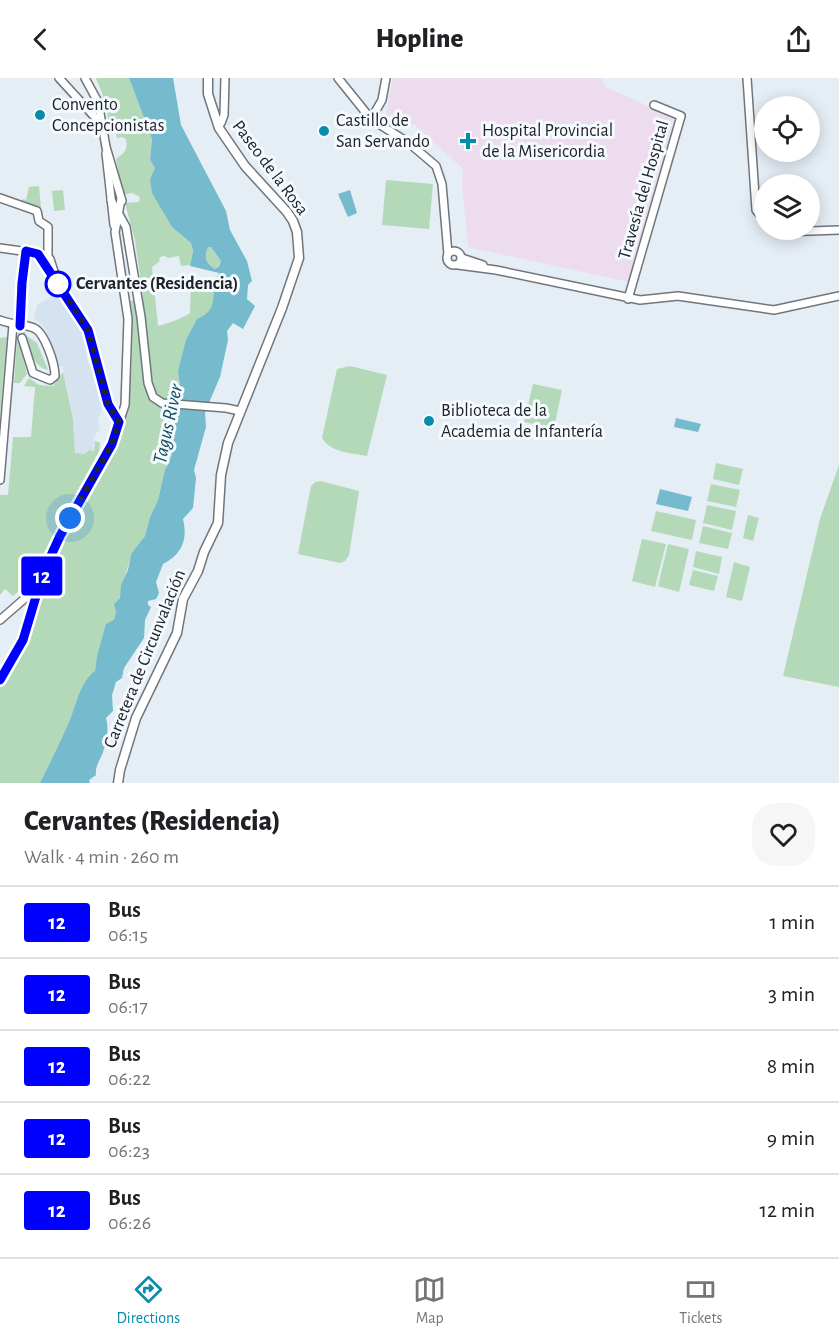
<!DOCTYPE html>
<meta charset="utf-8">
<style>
:root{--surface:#fff;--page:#f6f6f6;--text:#202124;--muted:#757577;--line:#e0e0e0;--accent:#098cac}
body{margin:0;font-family:"Alegreya Sans",sans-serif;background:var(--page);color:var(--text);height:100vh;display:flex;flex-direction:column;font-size:22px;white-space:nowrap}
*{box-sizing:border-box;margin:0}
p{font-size:20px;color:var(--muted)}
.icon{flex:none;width:33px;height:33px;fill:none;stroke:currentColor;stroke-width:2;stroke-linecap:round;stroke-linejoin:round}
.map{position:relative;height:705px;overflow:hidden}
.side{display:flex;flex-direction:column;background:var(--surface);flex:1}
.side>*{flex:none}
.badge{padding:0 12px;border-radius:4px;font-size:21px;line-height:39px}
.buttons{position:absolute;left:754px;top:18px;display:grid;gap:12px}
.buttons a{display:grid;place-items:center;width:66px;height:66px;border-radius:50%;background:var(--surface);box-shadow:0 3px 15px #0003;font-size:30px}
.you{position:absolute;width:30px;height:30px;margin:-15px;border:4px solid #fff;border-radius:50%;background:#1a73e8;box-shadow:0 0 0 9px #1a73e833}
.map>.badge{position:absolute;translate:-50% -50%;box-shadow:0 0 0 3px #fff}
.round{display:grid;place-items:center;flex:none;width:63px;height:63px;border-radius:24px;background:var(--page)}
.summary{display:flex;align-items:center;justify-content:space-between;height:102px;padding:0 24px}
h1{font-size:28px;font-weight:800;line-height:45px}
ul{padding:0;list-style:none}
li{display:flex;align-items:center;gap:18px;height:72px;padding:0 24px;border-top:2px solid var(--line)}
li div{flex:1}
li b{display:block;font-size:22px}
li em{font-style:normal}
li .badge{min-width:66px;font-weight:700;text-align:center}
header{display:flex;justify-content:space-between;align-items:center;height:78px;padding:0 24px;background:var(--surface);font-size:27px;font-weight:800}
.tab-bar{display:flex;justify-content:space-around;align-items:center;height:84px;border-top:2px solid var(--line);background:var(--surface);font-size:16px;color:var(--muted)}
.tab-bar a{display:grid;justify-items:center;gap:3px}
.tab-bar .on{color:var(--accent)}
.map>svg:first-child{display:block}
</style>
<header><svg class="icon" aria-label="back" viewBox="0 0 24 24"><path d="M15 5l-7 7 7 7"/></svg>Hopline<svg class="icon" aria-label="share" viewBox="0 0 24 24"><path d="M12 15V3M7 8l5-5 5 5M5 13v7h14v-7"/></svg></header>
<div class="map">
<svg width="839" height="705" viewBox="0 0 839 705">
<rect width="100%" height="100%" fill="#e5edf5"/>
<!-- built -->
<polygon fill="#d5e3f1" points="57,215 68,224 81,247 90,277 86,278 88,286 92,286 102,330 98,343 100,350 93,361 95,363 93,368 94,373 85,376 75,375 73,338 62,288 58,289 45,251 40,245 34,241 37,227"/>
<!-- medical -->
<polygon fill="#eddced" points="393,0 601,0 606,9 674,40 629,204 468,169 462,107 463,91 415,47 386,37"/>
<!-- green -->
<g fill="#b4d9b9">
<path d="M 97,0 L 129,0 L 152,61 L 150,82 L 155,90 L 150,101 L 172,149 L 191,165 L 193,173 L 190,188 L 189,187 L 181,188 L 179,178 L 168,180 L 165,178 L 160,179 L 159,184 L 152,189 L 158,248 C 167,246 183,240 190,235 L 191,199 L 214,205 L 214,227 L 178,293 L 182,322 L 173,349 L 172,376 L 168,387 L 165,391 L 158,422 L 150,439 L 145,458 L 131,476 L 114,542 L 97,578 L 95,593 C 80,603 76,628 69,644 C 60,664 50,685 40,705 L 0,705 L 0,607 L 24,567 L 43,510 L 55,499 L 60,489 L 59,469 L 116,366 C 132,323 135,268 130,223 L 143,220 L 135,162 L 125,125 L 139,124 L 140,119 L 132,115 L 123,117 L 116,81 C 125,75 128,71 126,61 L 122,59 L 117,60 L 116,56 L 110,51 C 107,33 104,17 96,1 Z"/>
<polygon points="386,102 433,106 429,151 382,147"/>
<polygon points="39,108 41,130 22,123 23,121 26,122 29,109"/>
<polygon points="63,112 65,132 54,133 52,113"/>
<path d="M 208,169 L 211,169 L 221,183 L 218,188 L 215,191 C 205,185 204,179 208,169 Z"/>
<path d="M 27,258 L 37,265 L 48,292 C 33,289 30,272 27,258 Z"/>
<polygon points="7,259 0,339 0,260"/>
<polygon points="19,261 27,296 20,305 14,305 17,263"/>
<path d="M 350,288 L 387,297 L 367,378 C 352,375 331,375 322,360 L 337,291 Z"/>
<polygon points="63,294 73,341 75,375 85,376 89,372 94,373 95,363 100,365 99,373 27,506 13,518 5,511 0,517 0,417 8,417 13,359 31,359 35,309 24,308 29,300 39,307 53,308"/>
<polygon points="533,306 562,312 554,350 524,344"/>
<polygon points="716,385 743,391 739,407 713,401"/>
<polygon points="839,387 839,609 783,598 820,441"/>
<polygon points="321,403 359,413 349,477 345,483 340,485 298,476 311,408 315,404"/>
<polygon points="711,406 740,412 736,429 707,423"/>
<polygon points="707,427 736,433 732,452 703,445"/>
<polygon points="656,433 696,442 692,462 651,453"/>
<polygon points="748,437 759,440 753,463 743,460"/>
<polygon points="703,448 732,455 728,471 699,465"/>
<polygon points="642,461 666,466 655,509 632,503"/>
<polygon points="668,466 689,471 679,514 658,508"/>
<polygon points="696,473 722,479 719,496 693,489"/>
<polygon points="734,484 750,489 742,523 726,519"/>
<polygon points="693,492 718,498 714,513 689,507"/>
</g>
<!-- water -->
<g fill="#75bbcd" fill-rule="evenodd">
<path d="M 129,0 L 173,0 L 181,47 L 226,133 L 230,152 L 247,183 L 252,203 L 248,207 L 247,221 L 255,228 L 243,251 L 233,245 L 227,253 L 228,262 L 220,299 L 205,334 L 206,349 L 194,392 L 196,400 L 193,430 L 183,441 C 188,462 182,476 163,486 L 156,504 L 159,515 L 156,521 L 148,523 L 148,527 L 151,529 L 145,542 L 144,560 L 124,590 L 122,600 L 116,604 L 112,617 L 113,633 L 106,640 C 109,649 107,665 103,674 C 100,683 95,687 96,697 L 89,702 L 90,705 L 40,705 C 50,685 60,664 69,644 C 76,628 80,603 95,593 L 97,578 L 106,546 L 114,542 L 116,534 L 114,526 L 120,520 L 121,507 L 128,492 L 131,476 L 145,458 L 150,439 L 158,422 L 165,391 L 168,387 L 172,376 L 173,349 L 182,322 L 178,293 L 186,262 L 197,241 C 222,231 208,215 219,195 L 190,188 L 193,173 L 191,165 L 172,149 L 152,115 L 150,101 L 155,90 L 150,82 L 152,61 ZM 208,169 L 211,169 L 221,183 L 219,188 L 215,191 C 205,185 204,179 208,169 Z"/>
<polygon points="350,112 357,135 348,139 338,116"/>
<polygon points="676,340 701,346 698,354 674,349"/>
<polygon points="660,411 692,419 688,433 656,426"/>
</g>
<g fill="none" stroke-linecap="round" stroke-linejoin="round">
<!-- minor-tunnel -->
<polyline stroke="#bec5cc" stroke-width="7" stroke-dasharray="7 3.5" stroke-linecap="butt" points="20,241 22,260"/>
<!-- minor casing -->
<g stroke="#6f767d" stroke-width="10">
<g id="minor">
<polyline points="59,0 102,47"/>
<polyline points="85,0 98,24 106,69 122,123"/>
<polyline points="338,0 371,41 409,65 436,88 442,106 448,176"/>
<polyline points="747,0 756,132 765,143"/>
<polyline points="371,41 382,22 386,0"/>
<polyline points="218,47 221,45 224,37 225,0"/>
<polyline points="106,75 114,147"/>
<polyline points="0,120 37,133 39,143 48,149 48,178"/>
<polyline points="111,122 126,149 141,239 148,305 153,319 162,325 226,330 240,333"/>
<polyline points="775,152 782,154 839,152"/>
<polyline points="0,170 43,176 50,181 58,206 88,252 108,326 119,344"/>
<circle cx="454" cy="180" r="7"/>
<polyline points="38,176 47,190 54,197"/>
<polyline points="462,180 483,187"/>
<polyline points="458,187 496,192 640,222 678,218 774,232 839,218"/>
<polyline points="628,221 681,38 654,27"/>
<polyline points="20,239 26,173"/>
<path d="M 0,242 C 12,247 24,246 34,250 C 45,255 55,286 55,298 L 50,302 L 33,295 L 22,260"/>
<polyline points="0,402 13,247"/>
<polyline points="0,542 38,509"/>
<polyline points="0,602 23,562 43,496 60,458 112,366 125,327 128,241 115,154 121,121"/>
</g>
</g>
<!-- major casing -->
<g stroke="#6f767d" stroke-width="11">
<polyline id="major" points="118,705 120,692 136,640 177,555 183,521 198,493 204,474 218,445 221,397 228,365 282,230 299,180 297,154 293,143 287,134 245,88 219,50 208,16 208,0"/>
</g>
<!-- minor -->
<use href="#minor" stroke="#fff" stroke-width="7"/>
<!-- major -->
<use href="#major" stroke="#fff" stroke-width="8"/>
</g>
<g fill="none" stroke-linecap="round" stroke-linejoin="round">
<!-- line casing -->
<g stroke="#fff" stroke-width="14">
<polyline id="line" points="0,602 23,562 43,495 60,458 112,366 119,344 108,326 88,252 38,176 26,173 22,205 20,248"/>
</g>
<!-- line -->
<use href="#line" stroke="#00f" stroke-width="9"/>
<!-- walk -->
<polyline stroke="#212326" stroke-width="6" stroke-dasharray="0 10.8" points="58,206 88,252 108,326 119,344 112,366 70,440"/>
</g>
<!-- markers -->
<g fill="#098cac" stroke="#f5faff" stroke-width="2">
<circle cx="40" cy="37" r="6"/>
<circle cx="324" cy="53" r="6"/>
<path d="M465 54h6v6h6v6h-6v6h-6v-6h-6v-6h6z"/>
<circle cx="429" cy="343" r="6"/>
</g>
<circle fill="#fff" stroke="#00f" stroke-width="3" cx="58" cy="206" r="12"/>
<g text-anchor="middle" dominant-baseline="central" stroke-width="6" stroke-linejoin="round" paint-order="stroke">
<!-- poi labels -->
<g font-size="18" fill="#212326" stroke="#f5faff" text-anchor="start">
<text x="52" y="27">Convento<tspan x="52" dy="21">Concepcionistas</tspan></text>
<text x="336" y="43">Castillo de<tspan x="336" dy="21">San Servando</tspan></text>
<text x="482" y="53">Hospital Provincial<tspan x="482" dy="21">de la Misericordia</tspan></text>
<text x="441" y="333">Biblioteca de la<tspan x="441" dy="21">Academia de Infantería</tspan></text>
</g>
<!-- street labels -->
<g font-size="18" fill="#212326" stroke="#f5faff">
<text transform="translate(270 90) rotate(53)">Paseo de la Rosa</text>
<text transform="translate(644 112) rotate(-74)">Travesía del Hospital</text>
<text transform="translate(145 581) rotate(-68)">Carretera de Circunvalación</text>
</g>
<!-- stop labels -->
<g font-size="18" font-weight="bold" fill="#212326" stroke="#f5faff" text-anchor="start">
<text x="76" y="206">Cervantes (Residencia)</text>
</g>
<!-- water labels -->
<g font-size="20" font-style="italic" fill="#124f5d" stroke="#f5faff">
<text transform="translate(168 346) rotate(-78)">Tagus River</text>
</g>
</g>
</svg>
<div class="buttons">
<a><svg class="icon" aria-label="locate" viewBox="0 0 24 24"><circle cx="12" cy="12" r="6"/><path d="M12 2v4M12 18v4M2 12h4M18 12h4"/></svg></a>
<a><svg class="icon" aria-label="layers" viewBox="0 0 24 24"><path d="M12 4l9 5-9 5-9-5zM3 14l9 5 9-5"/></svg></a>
</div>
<div class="you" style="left:70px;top:440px"></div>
<b class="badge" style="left:42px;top:498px;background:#00f;color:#fff">12</b>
</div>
<section class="side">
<div class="summary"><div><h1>Cervantes (Residencia)</h1><p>Walk · 4 min · 260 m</p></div><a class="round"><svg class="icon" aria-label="heart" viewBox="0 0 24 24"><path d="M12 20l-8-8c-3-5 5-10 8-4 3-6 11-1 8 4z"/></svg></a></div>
<ul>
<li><span class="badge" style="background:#00f;color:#fff">12</span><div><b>Bus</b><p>06:15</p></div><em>1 min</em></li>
<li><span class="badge" style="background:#00f;color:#fff">12</span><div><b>Bus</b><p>06:17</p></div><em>3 min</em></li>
<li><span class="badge" style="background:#00f;color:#fff">12</span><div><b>Bus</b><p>06:22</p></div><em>8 min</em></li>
<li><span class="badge" style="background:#00f;color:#fff">12</span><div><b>Bus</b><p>06:23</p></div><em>9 min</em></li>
<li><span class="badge" style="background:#00f;color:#fff">12</span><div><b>Bus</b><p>06:26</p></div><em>12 min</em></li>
</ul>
</section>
<nav class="tab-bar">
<a class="on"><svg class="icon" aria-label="directions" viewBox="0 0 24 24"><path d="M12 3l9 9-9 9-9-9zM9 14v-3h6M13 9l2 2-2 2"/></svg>Directions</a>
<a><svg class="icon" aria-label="map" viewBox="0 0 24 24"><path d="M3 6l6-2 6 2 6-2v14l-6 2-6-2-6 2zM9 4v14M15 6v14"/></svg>Map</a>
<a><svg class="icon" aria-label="tickets" viewBox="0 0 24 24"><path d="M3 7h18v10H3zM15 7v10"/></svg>Tickets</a>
</nav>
